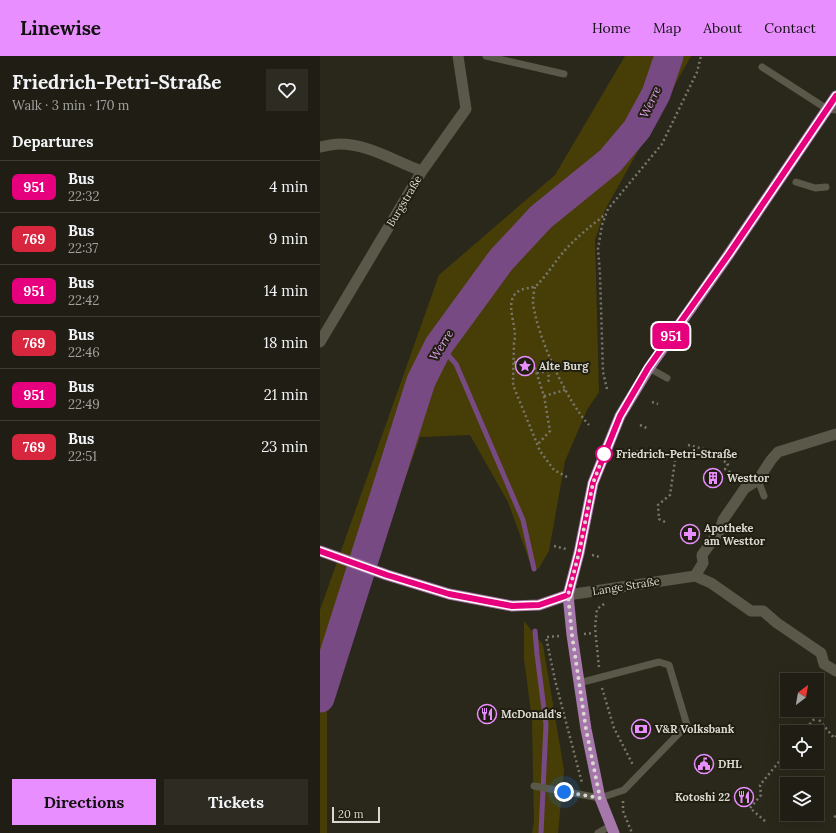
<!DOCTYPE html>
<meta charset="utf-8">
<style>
:root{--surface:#201e14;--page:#2d2b22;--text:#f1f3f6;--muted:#a2a2a0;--line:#3d3c34;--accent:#e98efe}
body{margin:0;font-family:Lora,serif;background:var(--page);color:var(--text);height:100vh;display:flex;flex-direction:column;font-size:15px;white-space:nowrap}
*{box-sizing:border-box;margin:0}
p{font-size:13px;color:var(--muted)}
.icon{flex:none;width:22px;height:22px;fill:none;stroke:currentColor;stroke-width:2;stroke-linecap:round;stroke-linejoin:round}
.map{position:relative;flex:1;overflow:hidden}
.panel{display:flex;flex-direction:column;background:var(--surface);width:320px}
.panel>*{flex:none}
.badge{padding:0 8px;border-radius:6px;font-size:14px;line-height:26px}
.needle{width:26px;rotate:31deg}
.fabs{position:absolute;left:460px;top:617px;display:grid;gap:8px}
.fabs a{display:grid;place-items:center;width:44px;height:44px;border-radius:0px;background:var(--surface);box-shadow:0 4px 16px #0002,0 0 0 1px var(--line);font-size:20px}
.scale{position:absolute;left:12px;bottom:10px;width:48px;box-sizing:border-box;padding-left:4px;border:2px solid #dad8d0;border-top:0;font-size:11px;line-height:14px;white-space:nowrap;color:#dad8d0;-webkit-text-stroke:3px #201e11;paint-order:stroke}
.you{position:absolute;width:20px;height:20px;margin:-10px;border:3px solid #fff;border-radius:50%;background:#1a73e8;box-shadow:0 0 0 6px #1a73e833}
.map>.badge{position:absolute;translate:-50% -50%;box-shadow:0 0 0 2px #fff}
h2{padding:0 12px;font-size:15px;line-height:36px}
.round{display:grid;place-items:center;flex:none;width:42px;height:42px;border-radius:0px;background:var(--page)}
.overview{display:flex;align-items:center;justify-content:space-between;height:68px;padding:0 12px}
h1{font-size:19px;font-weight:700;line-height:30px}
.primary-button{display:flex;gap:8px;margin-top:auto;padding:8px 12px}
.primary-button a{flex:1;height:46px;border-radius:0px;background:var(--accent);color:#111;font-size:16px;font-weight:700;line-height:46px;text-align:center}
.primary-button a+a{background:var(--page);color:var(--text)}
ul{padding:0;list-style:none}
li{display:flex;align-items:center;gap:12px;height:52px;padding:0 12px;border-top:1px solid var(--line)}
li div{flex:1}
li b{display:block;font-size:15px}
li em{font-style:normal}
li .badge{min-width:44px;font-weight:700;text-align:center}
header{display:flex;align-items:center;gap:24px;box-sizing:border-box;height:56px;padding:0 20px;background:var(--accent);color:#111}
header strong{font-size:19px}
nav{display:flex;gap:22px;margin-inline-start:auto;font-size:14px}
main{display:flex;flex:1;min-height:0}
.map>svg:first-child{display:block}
</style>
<header>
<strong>Linewise</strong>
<nav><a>Home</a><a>Map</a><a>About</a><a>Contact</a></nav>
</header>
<main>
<section class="panel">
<div class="overview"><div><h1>Friedrich-Petri-Straße</h1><p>Walk · 3 min · 170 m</p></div><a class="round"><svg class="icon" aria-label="heart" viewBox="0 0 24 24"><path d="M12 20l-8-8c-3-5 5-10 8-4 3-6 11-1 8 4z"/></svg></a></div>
<h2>Departures</h2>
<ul>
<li><span class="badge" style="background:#e6007e;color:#fff">951</span><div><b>Bus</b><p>22:32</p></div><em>4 min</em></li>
<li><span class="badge" style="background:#d7263d;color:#fff">769</span><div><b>Bus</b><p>22:37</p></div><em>9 min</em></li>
<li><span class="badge" style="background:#e6007e;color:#fff">951</span><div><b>Bus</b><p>22:42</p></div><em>14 min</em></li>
<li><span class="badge" style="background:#d7263d;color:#fff">769</span><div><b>Bus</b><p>22:46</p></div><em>18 min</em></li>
<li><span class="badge" style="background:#e6007e;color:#fff">951</span><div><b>Bus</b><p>22:49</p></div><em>21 min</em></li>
<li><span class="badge" style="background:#d7263d;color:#fff">769</span><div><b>Bus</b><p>22:51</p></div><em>23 min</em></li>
</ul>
<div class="primary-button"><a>Directions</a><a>Tickets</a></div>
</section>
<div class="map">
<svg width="516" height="777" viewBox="0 0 516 777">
<rect width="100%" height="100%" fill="#2a281a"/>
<!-- green -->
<g fill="#473e07">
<polygon points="305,0 371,0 285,154 275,184 279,336 267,354 245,405 229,495 219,512 213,515 188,446 150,379 100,381 7,642 7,777 0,777 0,554 119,219 235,119"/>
<polygon points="204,565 223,589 244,714 238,777 212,777 214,766 212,663 204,603"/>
</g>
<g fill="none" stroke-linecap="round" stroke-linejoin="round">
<!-- stream -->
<g stroke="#784a83" stroke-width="5">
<polyline points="119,289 136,308 203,464 214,513"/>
<polyline points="215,575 217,598 226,669 221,777"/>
</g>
<!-- river -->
<polyline stroke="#784a83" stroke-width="29" points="0,642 101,325 119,289 181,204 221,161 290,105 317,73 336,38 349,0"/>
<!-- path -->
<g stroke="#79776c" stroke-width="2.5" stroke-dasharray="2 3" stroke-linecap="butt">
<path d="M 215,231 C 214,235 213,241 213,246 C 216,278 247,346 269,369"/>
<polyline points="194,306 205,307 213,306 224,340 230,375 217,389"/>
<polyline points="217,317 228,315 229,322 228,327"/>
<polyline points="287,333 283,316 280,218 278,193 282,169 288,153 342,88 377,16 381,0"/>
<polyline points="224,340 245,334"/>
<polyline points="332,346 338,348"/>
<polyline points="320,369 329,373"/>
<polyline points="368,389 388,394 408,408 405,413 418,421"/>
<polyline points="307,394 316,396 321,394"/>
<path d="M 247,421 L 234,414 L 220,395 L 193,329 L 194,287 C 198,273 187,254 193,241 C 199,230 211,234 217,229 C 228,218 236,204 246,193 C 258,180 272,169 286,158"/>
<polyline points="345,466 339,463 338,449 350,439 355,405"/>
<polyline points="234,490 246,493"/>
<polyline points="272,499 280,501"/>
<polyline points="264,578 274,577"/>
<polyline points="239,580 226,581 235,624 262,727"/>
<polyline points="279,611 275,572 277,553 284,548"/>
<polyline points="282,632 294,672 313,709"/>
<polyline points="496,660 514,682 516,680"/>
<polyline points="483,676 502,654"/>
<polyline points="303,745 303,755 312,777"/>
<polyline points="514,761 516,760"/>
<polyline points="445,765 430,752 441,739 440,729 467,696"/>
</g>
<!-- service -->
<g stroke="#5a5849" stroke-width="7">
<polyline points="166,0 244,18"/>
<polyline points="442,11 507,53 516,54"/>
<polyline points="476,126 495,132 506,131"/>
<polyline points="329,312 347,322"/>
<polyline points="438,424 444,440"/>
<polyline points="214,730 280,742 304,734 367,669 349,609 339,606 259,627"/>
<polyline points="278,777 290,770"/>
</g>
<!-- minor -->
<g stroke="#5a5849" stroke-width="11">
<path d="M 0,91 C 6,90 13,88 19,88 C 49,88 74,105 102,115"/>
<polyline points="0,286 102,115 146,53 138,0"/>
<polyline points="375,520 383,507 382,499 400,474 403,464 425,432 438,424 451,404 458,396 516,378"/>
<polyline points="248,539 375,520 391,527 431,555 443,555 457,567 501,597 504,608 516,615"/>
</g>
<!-- primary -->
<g stroke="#a677ab" stroke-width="11">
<polyline points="0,495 67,519 129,538 192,550 219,549 248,539"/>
<polyline points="294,777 280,742 266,673 252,579 248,539 259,497 273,427 300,360 329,312 409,198 516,40"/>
</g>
</g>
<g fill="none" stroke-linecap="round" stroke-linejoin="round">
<!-- line casing -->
<g stroke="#fff" stroke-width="9">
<polyline id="line" points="0,495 67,519 129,538 192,550 219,549 248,539 259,497 273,427 300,360 328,312 409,198 516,40"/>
</g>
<!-- line -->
<use href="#line" stroke="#e6007e" stroke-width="6"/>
<!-- walk -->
<polyline stroke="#dad8d0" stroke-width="4" stroke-dasharray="0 7.2" points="244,736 280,742 266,673 252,579 248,539 259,497 273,427 286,393 284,398"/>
</g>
<!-- icons -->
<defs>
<g id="sight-ring" transform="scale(1)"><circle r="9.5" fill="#201e11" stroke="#e98efe" stroke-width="1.5"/><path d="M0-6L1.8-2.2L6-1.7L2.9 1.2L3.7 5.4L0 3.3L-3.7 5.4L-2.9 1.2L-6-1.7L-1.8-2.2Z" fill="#e98efe"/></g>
<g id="building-ring" transform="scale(1)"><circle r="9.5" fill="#201e11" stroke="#e98efe" stroke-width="1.5"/><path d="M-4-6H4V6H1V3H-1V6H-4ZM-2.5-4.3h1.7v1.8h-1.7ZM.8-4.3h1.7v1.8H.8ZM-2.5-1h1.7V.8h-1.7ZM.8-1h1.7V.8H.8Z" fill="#e98efe"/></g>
<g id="pharmacy-ring" transform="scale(1)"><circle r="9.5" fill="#201e11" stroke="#e98efe" stroke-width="1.5"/><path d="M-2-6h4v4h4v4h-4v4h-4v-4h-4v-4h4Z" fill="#e98efe"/></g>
<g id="restaurant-ring" transform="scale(1)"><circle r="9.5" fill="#201e11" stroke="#e98efe" stroke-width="1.5"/><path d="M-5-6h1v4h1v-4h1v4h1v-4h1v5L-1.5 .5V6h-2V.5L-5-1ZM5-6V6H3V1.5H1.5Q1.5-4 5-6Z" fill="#e98efe"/></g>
<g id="bank-ring" transform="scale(1)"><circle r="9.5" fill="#201e11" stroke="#e98efe" stroke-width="1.5"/><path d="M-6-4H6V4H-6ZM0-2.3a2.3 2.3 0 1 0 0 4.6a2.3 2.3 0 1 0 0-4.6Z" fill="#e98efe"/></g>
<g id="civic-ring" transform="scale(1)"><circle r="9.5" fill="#201e11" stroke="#e98efe" stroke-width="1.5"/><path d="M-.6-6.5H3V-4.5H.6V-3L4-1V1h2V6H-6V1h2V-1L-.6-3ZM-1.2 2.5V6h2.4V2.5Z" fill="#e98efe"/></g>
</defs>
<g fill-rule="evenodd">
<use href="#sight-ring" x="205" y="310"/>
<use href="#building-ring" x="393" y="422"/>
<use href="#pharmacy-ring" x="370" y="478"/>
<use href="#restaurant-ring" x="167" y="658"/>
<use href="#bank-ring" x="321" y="673"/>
<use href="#civic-ring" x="384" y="708"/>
<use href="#restaurant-ring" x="424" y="741"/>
</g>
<!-- markers -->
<circle fill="#fff" stroke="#e6007e" stroke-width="2" cx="284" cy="398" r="8"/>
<g text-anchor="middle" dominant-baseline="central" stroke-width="4" stroke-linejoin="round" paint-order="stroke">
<!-- street labels -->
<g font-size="11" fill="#dad8d0" stroke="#201e11">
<text transform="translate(84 145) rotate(-59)">Burgstraße</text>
<text transform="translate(306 530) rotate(-9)">Lange Straße</text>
</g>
<!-- poi labels -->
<g font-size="11" font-weight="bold" fill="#dad8d0" stroke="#201e11" text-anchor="start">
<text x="219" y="310">Alte Burg</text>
<text x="407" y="422">Westtor</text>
<text x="384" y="472">Apotheke<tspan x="384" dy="13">am Westtor</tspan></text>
<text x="181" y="658">McDonald's</text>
<text x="335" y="673">V&amp;R Volksbank</text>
<text x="398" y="708">DHL</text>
<text x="410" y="741" text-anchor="end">Kotoshi 22</text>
</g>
<!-- stop labels -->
<g font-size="11" font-weight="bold" fill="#dad8d0" stroke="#201e11" text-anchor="start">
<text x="296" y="398">Friedrich-Petri-Straße</text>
</g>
<!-- water labels -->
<g font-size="12" font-style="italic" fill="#e4a1f4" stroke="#201e11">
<text transform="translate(330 46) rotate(-65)">Werre</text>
<text transform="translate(121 289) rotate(-58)">Werre</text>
</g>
</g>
</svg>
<div class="fabs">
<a><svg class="needle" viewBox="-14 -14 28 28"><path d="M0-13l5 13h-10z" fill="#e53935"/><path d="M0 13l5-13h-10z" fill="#a2a2a0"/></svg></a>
<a><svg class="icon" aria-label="locate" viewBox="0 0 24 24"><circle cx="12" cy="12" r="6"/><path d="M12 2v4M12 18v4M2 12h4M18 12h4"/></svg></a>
<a><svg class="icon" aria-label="layers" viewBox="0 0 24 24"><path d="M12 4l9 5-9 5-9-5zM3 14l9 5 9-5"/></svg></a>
</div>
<div class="scale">20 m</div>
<div class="you" style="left:244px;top:736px"></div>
<b class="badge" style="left:351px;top:280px;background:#e6007e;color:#fff">951</b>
</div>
</main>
